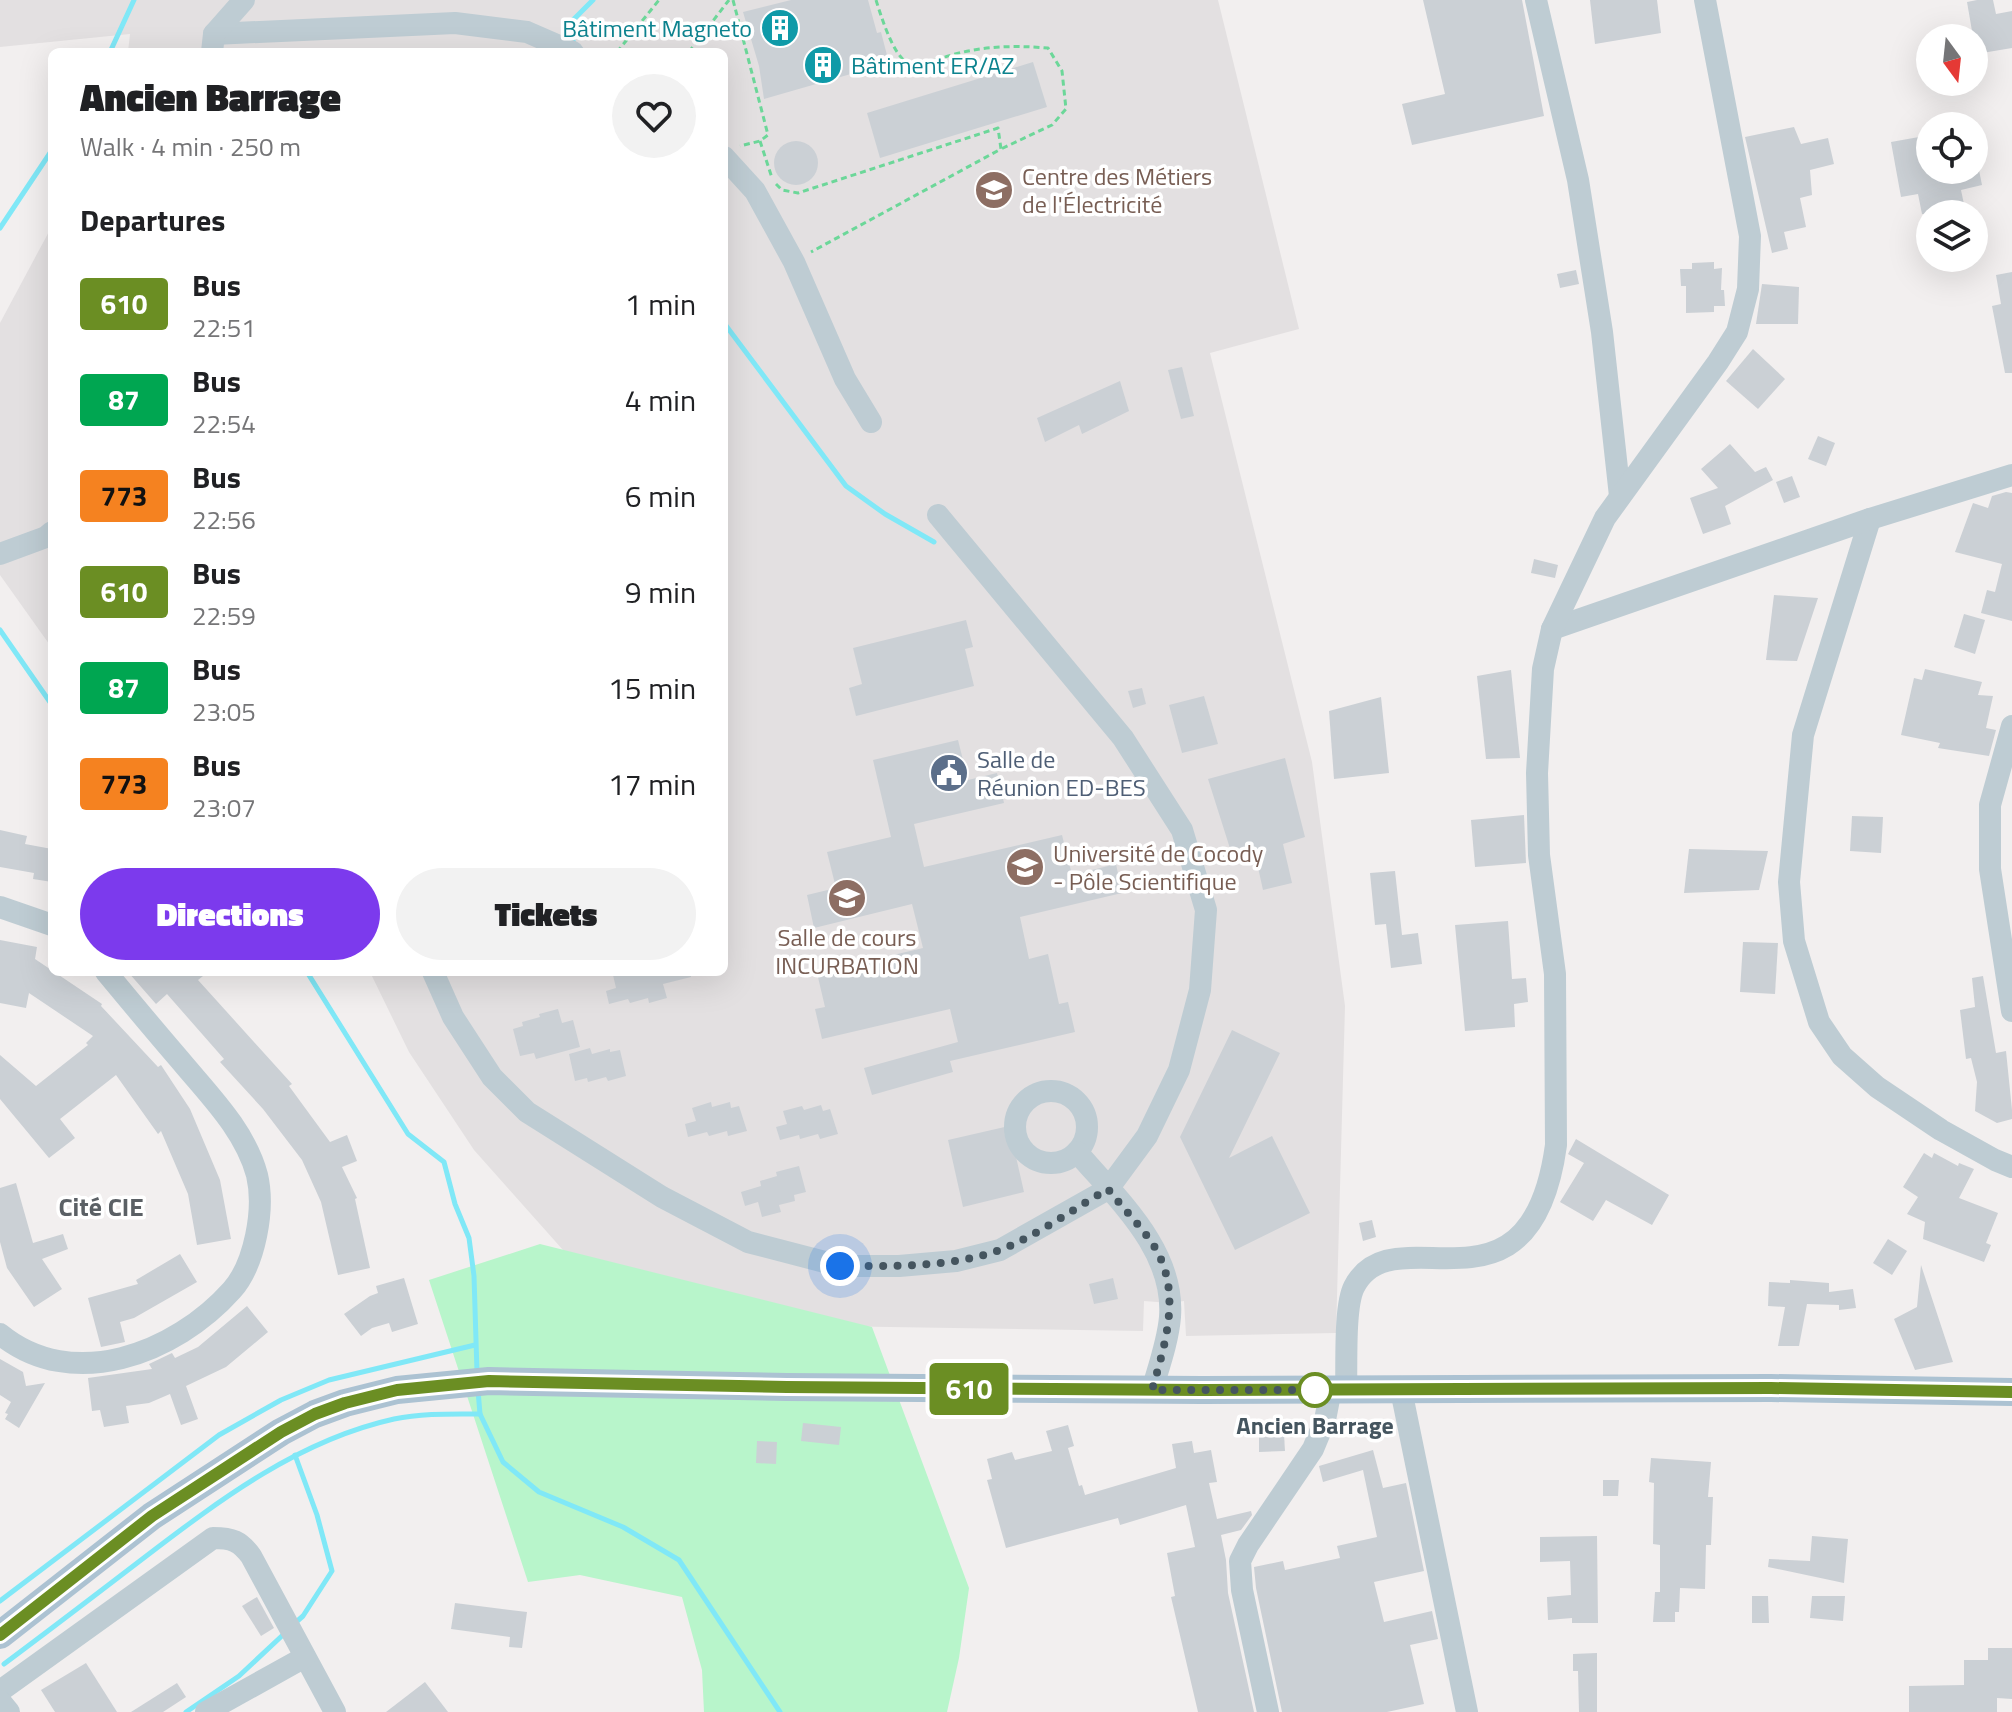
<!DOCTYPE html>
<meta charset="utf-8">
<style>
:root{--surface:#fff;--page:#f2f2f2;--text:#202124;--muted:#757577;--accent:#7c3aed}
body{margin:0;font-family:"Titillium Web",sans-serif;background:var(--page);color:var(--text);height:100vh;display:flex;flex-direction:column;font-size:30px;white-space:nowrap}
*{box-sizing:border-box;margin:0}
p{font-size:26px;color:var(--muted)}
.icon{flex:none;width:44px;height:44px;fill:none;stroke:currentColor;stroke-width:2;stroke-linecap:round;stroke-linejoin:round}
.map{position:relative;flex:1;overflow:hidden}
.sheet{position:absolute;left:48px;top:48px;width:680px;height:928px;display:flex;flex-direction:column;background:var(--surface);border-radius:12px;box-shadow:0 8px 32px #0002}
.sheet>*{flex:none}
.badge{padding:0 16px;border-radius:6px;font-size:28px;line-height:52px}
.needle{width:52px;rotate:165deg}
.tools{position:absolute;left:1916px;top:24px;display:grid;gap:16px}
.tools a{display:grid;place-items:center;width:72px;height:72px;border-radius:50%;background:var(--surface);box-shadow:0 8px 32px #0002;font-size:40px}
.you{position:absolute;width:40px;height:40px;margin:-20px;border:6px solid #fff;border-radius:50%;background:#1a73e8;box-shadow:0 0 0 12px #1a73e833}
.map>.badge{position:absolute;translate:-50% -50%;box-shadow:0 0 0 4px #fff}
h2{padding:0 32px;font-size:30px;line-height:72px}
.round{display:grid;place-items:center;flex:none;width:84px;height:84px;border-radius:42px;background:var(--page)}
.overview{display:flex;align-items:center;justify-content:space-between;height:136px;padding:0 32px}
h1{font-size:38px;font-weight:800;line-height:60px}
.button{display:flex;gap:16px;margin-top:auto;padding:16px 32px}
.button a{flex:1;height:92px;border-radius:48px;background:var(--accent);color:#fff;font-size:32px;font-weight:800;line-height:92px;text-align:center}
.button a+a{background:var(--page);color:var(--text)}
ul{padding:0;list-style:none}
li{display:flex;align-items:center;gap:24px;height:96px;padding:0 32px}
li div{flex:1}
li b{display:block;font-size:30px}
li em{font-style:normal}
li .badge{min-width:88px;font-weight:700;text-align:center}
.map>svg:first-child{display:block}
</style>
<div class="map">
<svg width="2012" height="1712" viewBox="0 0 2012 1712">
<rect width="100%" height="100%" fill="#f2efef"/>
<!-- education -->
<g fill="#e3e0e1">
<polygon points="0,0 1218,0 1299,329 1210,353 1312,762 1345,1006 1336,1333 1186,1336 1184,1301 1170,1303 1144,1301 1143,1331 628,1323 474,1150 409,1052 370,972 724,972 724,52 128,52 130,34 0,47"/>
<polygon points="52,226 52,648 0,575 0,323"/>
</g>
<!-- green -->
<polygon fill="#b8f5cb" points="540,1244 872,1327 969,1588 959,1658 947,1712 704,1712 702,1670 682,1597 580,1575 528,1582 429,1280"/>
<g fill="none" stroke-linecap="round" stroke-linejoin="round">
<!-- stream -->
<g stroke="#80e8f7" stroke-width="5">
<polyline points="574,43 569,33 569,24 593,0"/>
<polyline points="110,52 134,0"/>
<polyline points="0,228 52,150"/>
<polyline points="724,323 846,486 885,514 934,542"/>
<polyline points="0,630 52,705"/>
<polyline points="307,972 408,1134 444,1162 455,1204 469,1238 474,1276 477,1372"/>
<polyline points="478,1390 480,1414 503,1462 539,1492 623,1527 679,1560 780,1712"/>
<polyline points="295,1455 317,1515 332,1571 303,1616 295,1623"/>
<polyline points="0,1601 219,1435 281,1400 329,1380 475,1345"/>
<path d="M 4,1664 C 51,1629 98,1593 145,1557 C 221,1499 299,1440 394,1419 C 422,1413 452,1414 480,1414"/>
<polyline points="186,1712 239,1676 285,1633"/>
</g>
</g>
<!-- building -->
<g fill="#cbd0d5">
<polygon points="791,0 868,0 877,33 881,32 889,63 764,99 759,66 743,12"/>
<polygon points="1423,0 1522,0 1544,116 1412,145 1402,104 1445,94"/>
<polygon points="1590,0 1657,0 1661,33 1595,44"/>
<polygon points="1977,0 1993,0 1996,14 2012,11 2012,48 1976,54 1967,2"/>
<polygon points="1033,62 1047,107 880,158 867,113"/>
<polygon points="1794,127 1801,144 1828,138 1834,164 1810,170 1812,195 1800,198 1806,227 1784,232 1788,249 1772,253 1745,137"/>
<polygon points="1919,137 1926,170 1979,170 1982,185 1961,190 1966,214 1922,214 1918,194 1901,197 1891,142"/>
<circle cx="796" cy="163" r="22"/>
<polygon points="1714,262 1714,269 1722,268 1721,290 1724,290 1725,306 1714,306 1714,312 1686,313 1686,286 1681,286 1680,269 1692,269 1692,263"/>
<polygon points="1576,270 1579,284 1560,288 1557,274"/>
<polygon points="2012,272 2012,373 2005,373 1992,306 2001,304 1996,275"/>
<polygon points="1762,284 1799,287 1798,324 1756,324"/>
<polygon points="1753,349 1785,379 1758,409 1726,381"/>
<polygon points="1182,367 1194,416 1181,419 1168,370"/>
<polygon points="1120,381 1129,411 1082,434 1079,425 1045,442 1037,418"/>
<polygon points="1818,436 1835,443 1826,466 1808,459"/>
<polygon points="1730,444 1755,472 1766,467 1773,480 1725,506 1731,524 1703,534 1690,498 1718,488 1701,469"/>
<polygon points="1792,476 1800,497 1784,503 1776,482"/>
<polygon points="2006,492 2012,493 2012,621 1981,613 1987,590 1995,592 2002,564 1955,552 1973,503 1988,508 1992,496"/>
<polygon points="1534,559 1558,565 1555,578 1531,573"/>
<polygon points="1774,595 1818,598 1797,661 1766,660"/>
<polygon points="1964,614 1985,620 1975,654 1954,647"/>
<polygon points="966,620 973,647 965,649 974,686 856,716 849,688 862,684 853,648"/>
<polygon points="1925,669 1982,682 1978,695 1993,696 1986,728 1996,730 1989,756 1938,748 1940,743 1901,735 1914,678 1922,680"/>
<polygon points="1511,670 1520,758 1486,759 1477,676"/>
<polygon points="1142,688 1146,704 1133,708 1128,691"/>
<polygon points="1204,696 1218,744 1182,753 1169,705"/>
<polygon points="1381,697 1389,773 1334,779 1329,711"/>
<polygon points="958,740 968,780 997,773 1004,803 914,824 924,867 1062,835 1072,875 1116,864 1122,893 1020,917 1029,959 1048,954 1059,1004 1068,1002 1075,1032 950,1061 953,1072 872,1095 864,1068 958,1042 950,1009 822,1039 815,1009 825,1007 817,973 923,948 912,904 814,928 807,895 836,888 827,852 891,837 873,760"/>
<polygon points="1285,758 1305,837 1283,844 1292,883 1263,890 1255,854 1234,861 1208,779"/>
<polygon points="1524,815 1526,863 1475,867 1471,820"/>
<polygon points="1852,816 1883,817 1881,853 1850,851"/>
<polygon points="0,830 27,836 25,844 52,849 52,882 33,879 34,873 0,867"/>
<polygon points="1689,849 1768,851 1759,890 1684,893"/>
<polygon points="1395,871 1402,935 1418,933 1422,964 1391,968 1386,924 1375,925 1370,873"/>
<polygon points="1508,921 1512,979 1526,978 1528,1002 1514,1004 1515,1027 1465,1031 1455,925"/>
<polygon points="0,940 37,947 35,959 102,1004 101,1006 158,1067 161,1065 190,1109 220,1180 231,1239 197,1245 188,1194 161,1131 158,1134 116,1075 60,1119 75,1138 49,1158 0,1099 0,1055 36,1086 88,1045 86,1043 93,1036 29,993 26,1008 0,1003"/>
<polygon points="1743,942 1778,943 1775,994 1740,992"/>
<polygon points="128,972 208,972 198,980 292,1084 289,1086 330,1142 347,1135 357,1161 342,1167 357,1198 355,1199 370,1268 338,1275 321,1202 302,1160 263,1109 220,1062 224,1059 174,1002 167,994 156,1004"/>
<polygon points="623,972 691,972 691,977 663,984 667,998 649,1003 648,998 630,1003 628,999 609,1004 606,991 616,988 613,975"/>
<polygon points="1983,976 1996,1053 2006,1051 2012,1110 2012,1119 1997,1123 1975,1111 1977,1082 1971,1058 1966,1059 1960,1010 1975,1007 1972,978"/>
<polygon points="558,1009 562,1023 573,1020 580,1047 536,1059 534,1053 520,1056 513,1029 523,1026 522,1022 540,1017 539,1014"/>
<polygon points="1232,1030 1280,1053 1229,1158 1272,1136 1310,1213 1235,1250 1180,1137"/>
<polygon points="590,1048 592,1054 610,1049 610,1052 620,1050 626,1076 608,1081 606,1077 588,1082 587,1078 575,1081 569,1054"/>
<polygon points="711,1102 712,1107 730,1102 731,1108 739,1106 747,1131 728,1136 727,1131 709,1136 707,1132 688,1137 685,1124 696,1121 692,1108"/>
<polygon points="821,1105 823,1111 830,1109 838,1134 820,1139 818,1134 800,1139 799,1135 780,1140 776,1127 787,1124 783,1111 802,1106 804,1110"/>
<polygon points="1009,1126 1024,1192 963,1207 948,1140"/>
<polygon points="1576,1139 1669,1195 1652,1225 1606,1200 1593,1221 1560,1202 1584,1163 1568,1154"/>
<polygon points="1924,1153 1932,1158 1934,1153 1958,1166 1959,1163 1974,1169 1959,1198 1998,1213 1986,1243 1991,1245 1984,1262 1923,1239 1925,1222 1907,1214 1918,1197 1903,1187"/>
<polygon points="799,1166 806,1192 794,1195 795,1201 779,1205 781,1212 762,1217 758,1202 745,1206 741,1192 761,1186 760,1181 777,1176 776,1172"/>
<polygon points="16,1183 33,1243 63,1234 68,1249 42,1259 62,1289 34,1307 7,1268 0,1242 0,1188"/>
<polygon points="1372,1220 1376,1237 1363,1241 1359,1223"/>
<polygon points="1888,1239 1907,1251 1892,1275 1873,1263"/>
<polygon points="180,1254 197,1282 134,1318 120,1322 125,1342 101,1347 88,1298 138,1284 136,1280"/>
<polygon points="1921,1265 1953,1362 1915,1370 1894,1319 1917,1307"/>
<polygon points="404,1278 418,1324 392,1332 389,1323 372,1328 361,1336 344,1314 370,1296 378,1293 376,1286"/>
<polygon points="1113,1278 1118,1299 1094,1304 1089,1284"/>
<polygon points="1790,1280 1829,1283 1829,1292 1853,1289 1856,1308 1839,1310 1839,1305 1807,1304 1799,1346 1778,1346 1785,1307 1768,1306 1769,1282 1790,1283"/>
<polygon points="247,1306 268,1332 226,1367 186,1386 198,1419 181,1425 170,1394 149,1403 126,1406 129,1423 104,1427 100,1410 92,1411 88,1378 152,1369 149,1364 172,1353 175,1358 198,1347"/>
<polygon points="0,1359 23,1372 26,1386 45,1383 19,1428 5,1419 8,1414 5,1413 11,1402 0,1395"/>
<polygon points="803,1423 841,1427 839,1445 801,1441"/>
<polygon points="1068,1425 1074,1446 1068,1448 1079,1486 1082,1485 1085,1495 1176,1468 1172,1444 1192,1441 1194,1453 1211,1450 1217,1482 1209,1483 1217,1519 1251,1511 1252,1515 1241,1530 1221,1535 1226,1560 1228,1593 1254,1712 1198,1712 1171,1597 1175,1596 1167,1553 1195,1547 1186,1505 1120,1525 1118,1518 1006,1548 987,1480 992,1479 987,1459 1012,1452 1015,1460 1052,1451 1046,1431"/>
<polygon points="1284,1434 1285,1451 1259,1452 1259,1436"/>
<polygon points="757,1441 777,1442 776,1464 756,1463"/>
<polygon points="1373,1450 1383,1488 1406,1483 1424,1571 1374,1582 1384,1622 1432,1611 1438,1639 1410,1645 1424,1704 1387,1712 1282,1712 1256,1588 1254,1567 1283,1561 1285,1570 1340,1558 1337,1546 1377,1537 1363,1470 1323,1482 1319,1466"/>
<polygon points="1651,1458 1711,1462 1708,1497 1713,1497 1711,1545 1706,1545 1705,1589 1680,1588 1679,1612 1675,1612 1675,1622 1653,1622 1655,1592 1660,1592 1660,1545 1653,1544 1654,1483 1649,1482"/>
<polygon points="1603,1480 1619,1480 1618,1496 1603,1496"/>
<polygon points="1597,1536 1598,1623 1572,1623 1572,1618 1548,1620 1547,1597 1571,1595 1570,1561 1540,1562 1540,1537"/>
<polygon points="1812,1536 1848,1539 1844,1583 1768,1567 1769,1559 1810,1561"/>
<polygon points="1752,1596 1768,1596 1769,1623 1752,1623"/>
<polygon points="1812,1596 1845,1596 1843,1621 1810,1618"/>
<polygon points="257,1597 274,1628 261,1636 242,1606"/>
<polygon points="455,1603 527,1612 522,1648 509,1647 510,1637 451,1629"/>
<polygon points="1988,1648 2012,1648 2012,1699 1997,1698 1997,1712 1909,1712 1909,1686 1964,1685 1964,1660 1988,1660"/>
<polygon points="1597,1653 1597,1712 1579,1712 1578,1671 1573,1671 1573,1654"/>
<polygon points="86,1663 117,1712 55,1712 41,1690"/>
<polygon points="425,1682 448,1712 386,1712"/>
<polygon points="177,1683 186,1697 163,1712 131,1712"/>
</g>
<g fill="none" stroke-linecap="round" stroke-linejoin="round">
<!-- path -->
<g stroke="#6cd799" stroke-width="3" stroke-dasharray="6 4" stroke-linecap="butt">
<polyline points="733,0 768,135 760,141 740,146"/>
<path d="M 876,0 C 881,16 892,52 906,62 C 916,69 931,61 942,58 C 978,46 1011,45 1048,48 L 1062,71 L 1066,109 L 1052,125 L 1001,149"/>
<polyline points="617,52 659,0"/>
<polyline points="689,52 729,0"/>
<polyline points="760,141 772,178"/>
<polyline points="776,184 782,190 798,193 998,128 1001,149 811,252"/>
</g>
<!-- minor -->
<g stroke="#beccd3" stroke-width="22">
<polyline points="1536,0 1578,180 1602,332 1620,496"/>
<polyline points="214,34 455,23 527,32 573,52"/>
<polyline points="212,52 214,34 244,0"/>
<polyline points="724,157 755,191 794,262 845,379 871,422"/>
<polyline points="1870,519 1803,735 1789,882 1794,941 1819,1022 1842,1056 1877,1087 1941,1130 1995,1160 2012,1167"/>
<polyline points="0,554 46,537 52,532"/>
<polyline points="1552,629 1870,519 2012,475"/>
<polyline points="2012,726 1990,805 1990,869 2012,1011"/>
<polyline points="0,907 52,925"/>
<polyline points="433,972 453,1017 492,1077 527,1112 662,1197 748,1242 840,1266 899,1266 956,1261 1000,1250 1108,1189 1147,1136 1179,1070 1200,990 1206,910 1182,830 1123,738 938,515"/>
<circle cx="1051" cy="1127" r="36"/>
<path d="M 1077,1152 C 1117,1199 1175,1250 1170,1317 C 1168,1341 1159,1366 1152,1390"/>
<path d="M 0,1334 C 72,1393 175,1354 232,1290 C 255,1264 265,1209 257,1175 C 245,1130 209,1095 180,1060 C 155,1031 130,1001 106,972"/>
<path d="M 1346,1390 C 1347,1366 1344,1307 1354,1287 C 1393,1209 1530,1335 1556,1145 L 1555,974 L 1539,855 L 1537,773 L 1543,669 L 1552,629 L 1605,518 L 1718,362 L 1737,332 L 1748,289 L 1750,236 L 1705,0"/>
<polyline points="1401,1390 1467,1712"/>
<path d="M 0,1691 L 213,1538 C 232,1538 240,1541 251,1556 L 335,1712"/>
<polyline points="0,1701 9,1712"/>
<polyline points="206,1712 305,1657"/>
<polyline points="1268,1712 1242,1590 1240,1561 1248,1545 1313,1449 1325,1420 1331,1389"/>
</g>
<!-- major -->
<polyline stroke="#acc2d2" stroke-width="28" points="0,1635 152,1516 281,1432 315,1414 345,1403 397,1390 489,1381 787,1387 1202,1390 1771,1388 2012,1392"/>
</g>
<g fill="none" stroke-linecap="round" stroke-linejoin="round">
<!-- line casing -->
<g stroke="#fff" stroke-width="18">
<polyline id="line" points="0,1635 152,1516 281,1432 315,1414 345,1403 397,1390 489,1381 787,1387 1202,1390 1771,1388 2012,1392"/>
</g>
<!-- line -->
<use href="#line" stroke="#6b8e23" stroke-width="12"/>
<!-- walk -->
<path stroke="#45555f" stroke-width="8" stroke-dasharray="0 14.4" d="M 840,1266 C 892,1266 950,1268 1000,1250 C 1037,1236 1073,1209 1108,1189 C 1122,1207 1139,1224 1152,1243 C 1183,1289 1166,1341 1152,1390 L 1315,1390"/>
</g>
<!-- icons -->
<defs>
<g id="building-disc" transform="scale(2)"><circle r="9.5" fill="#0f9aa8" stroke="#fff"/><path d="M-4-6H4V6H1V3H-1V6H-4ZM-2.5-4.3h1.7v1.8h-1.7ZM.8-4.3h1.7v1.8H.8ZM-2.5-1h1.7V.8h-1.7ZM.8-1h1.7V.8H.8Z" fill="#fff"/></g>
<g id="university-disc" transform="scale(2)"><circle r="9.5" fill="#8d6e63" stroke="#fff"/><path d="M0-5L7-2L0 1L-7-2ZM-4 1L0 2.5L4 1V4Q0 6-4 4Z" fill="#fff"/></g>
<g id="civic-disc" transform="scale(2)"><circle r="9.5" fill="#5c6f8a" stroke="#fff"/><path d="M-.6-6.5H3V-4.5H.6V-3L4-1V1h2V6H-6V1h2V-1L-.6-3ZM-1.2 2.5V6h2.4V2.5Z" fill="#fff"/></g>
<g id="school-disc" transform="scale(2)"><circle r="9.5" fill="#8d6e63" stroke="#fff"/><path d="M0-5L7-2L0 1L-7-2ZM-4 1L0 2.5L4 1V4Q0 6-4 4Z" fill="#fff"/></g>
</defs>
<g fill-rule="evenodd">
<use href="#building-disc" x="780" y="28"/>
<use href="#building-disc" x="823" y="65"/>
<use href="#university-disc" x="994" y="190"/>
<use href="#civic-disc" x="949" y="773"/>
<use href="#university-disc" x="1025" y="867"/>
<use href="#school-disc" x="847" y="898"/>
</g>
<!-- markers -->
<circle fill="#fff" stroke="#6b8e23" stroke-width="4" cx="1315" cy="1390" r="16"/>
<g text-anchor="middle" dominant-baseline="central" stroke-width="7" stroke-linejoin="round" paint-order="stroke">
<!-- culture labels -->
<g font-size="24" fill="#0d838f" stroke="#fff" text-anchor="end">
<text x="752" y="28">Bâtiment Magneto</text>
<text x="851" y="65" text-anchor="start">Bâtiment ER/AZ</text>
</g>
<!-- education labels -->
<g font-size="24" fill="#785e54" stroke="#fff" text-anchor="start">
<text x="1022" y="176">Centre des Métiers<tspan x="1022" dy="28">de l'Électricité</tspan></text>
<text x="1053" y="853">Université de Cocody<tspan x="1053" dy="28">- Pôle Scientifique</tspan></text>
<text x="847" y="937" text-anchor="middle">Salle de cours<tspan x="847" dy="28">INCURBATION</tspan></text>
</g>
<!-- service labels -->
<g font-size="24" fill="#4e5e75" stroke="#fff" text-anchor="start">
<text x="977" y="759">Salle de<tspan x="977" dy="28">Réunion ED-BES</tspan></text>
</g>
<!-- stop labels -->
<g font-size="24" font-weight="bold" fill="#45555f" stroke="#fff">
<text x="1315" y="1425">Ancien Barrage</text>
</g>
<!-- neighbourhood labels -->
<g font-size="26" font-weight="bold" fill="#5b6065" stroke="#fff">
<text x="101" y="1206">Cité CIE</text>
</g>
</g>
</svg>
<div class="tools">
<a><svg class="needle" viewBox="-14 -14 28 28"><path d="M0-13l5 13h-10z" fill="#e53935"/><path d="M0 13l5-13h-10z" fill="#757577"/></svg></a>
<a><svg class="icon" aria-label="locate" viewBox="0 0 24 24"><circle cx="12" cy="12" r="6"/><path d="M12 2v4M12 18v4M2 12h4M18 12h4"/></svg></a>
<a><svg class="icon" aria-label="layers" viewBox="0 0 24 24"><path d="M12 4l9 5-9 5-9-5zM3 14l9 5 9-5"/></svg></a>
</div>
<div class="you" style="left:840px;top:1266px"></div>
<b class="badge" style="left:969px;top:1389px;background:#6b8e23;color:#fff">610</b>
<section class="sheet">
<div class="overview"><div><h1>Ancien Barrage</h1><p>Walk · 4 min · 250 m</p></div><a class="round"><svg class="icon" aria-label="heart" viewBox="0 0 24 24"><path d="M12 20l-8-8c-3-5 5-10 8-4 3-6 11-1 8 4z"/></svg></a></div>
<h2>Departures</h2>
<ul>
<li><span class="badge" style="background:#6b8e23;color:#fff">610</span><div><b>Bus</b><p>22:51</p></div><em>1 min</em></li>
<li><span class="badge" style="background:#00a651;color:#fff">87</span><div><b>Bus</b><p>22:54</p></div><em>4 min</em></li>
<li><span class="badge" style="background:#f58220;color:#111">773</span><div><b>Bus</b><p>22:56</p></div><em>6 min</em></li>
<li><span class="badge" style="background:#6b8e23;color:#fff">610</span><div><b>Bus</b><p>22:59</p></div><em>9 min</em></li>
<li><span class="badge" style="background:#00a651;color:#fff">87</span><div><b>Bus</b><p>23:05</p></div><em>15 min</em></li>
<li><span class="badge" style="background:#f58220;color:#111">773</span><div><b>Bus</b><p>23:07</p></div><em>17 min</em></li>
</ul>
<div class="button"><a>Directions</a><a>Tickets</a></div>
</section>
</div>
